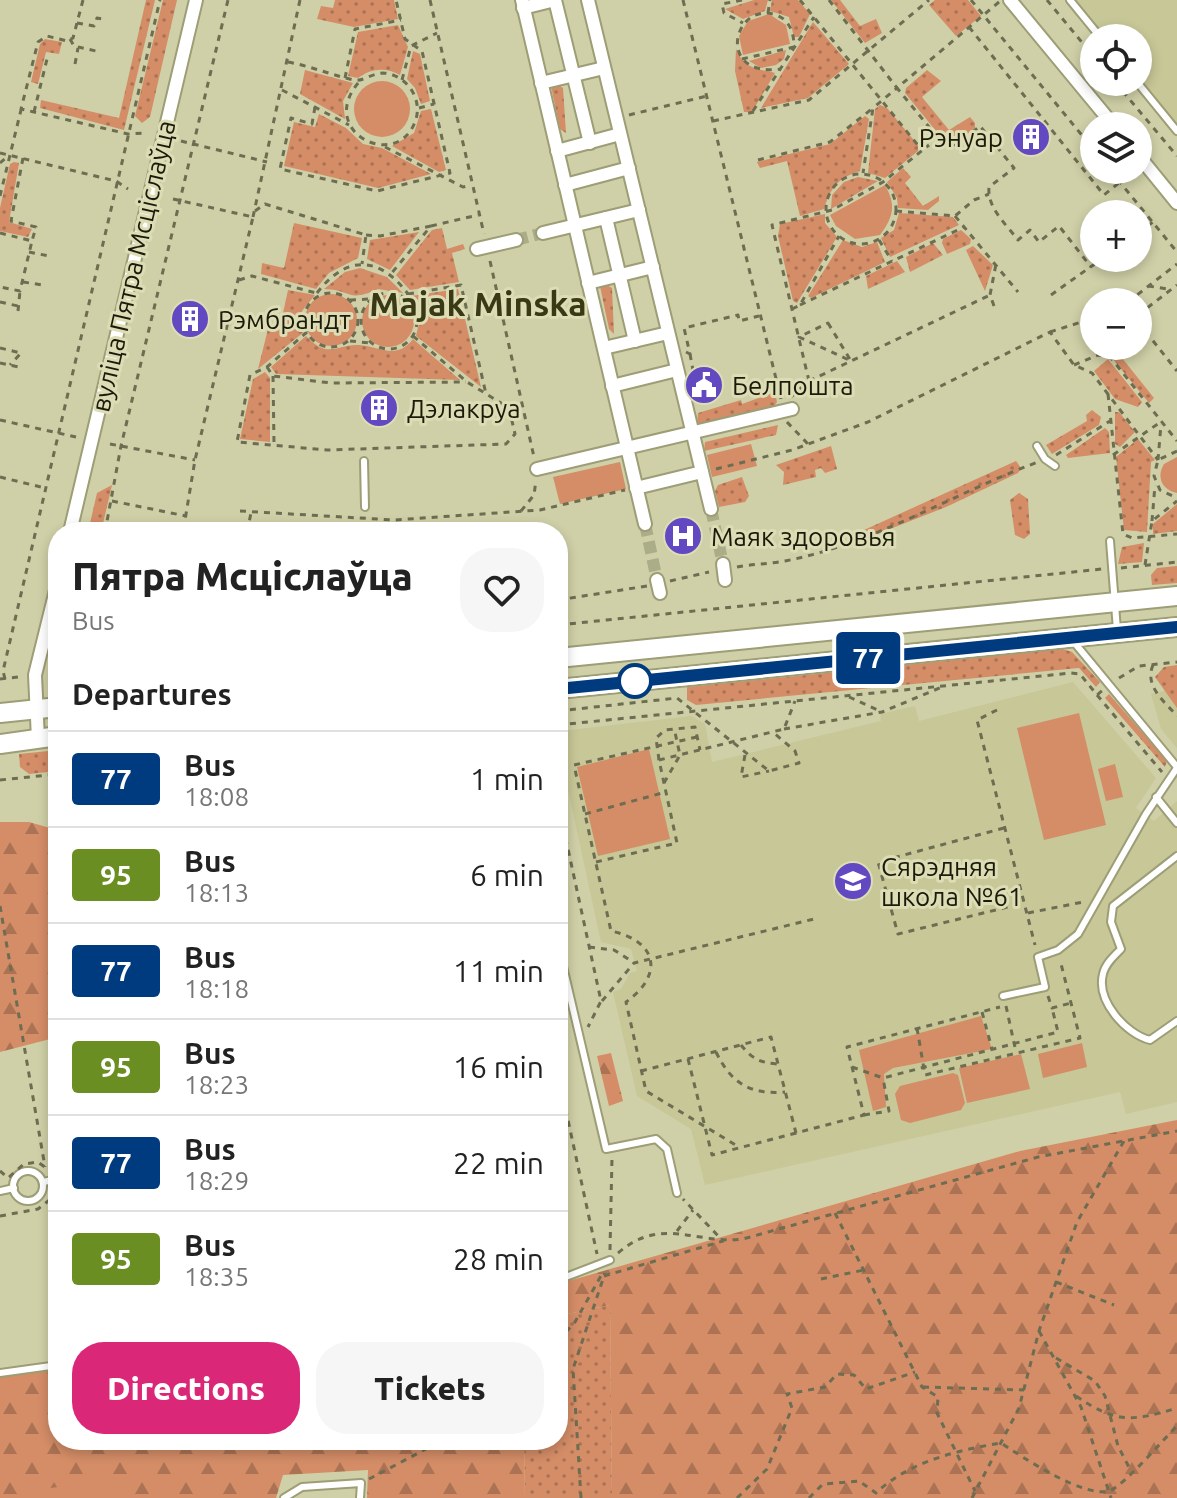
<!DOCTYPE html>
<meta charset="utf-8">
<style>
:root{--surface:#fff;--page:#f6f6f6;--text:#222;--muted:#767676;--line:#e0e0e0;--accent:#db2777}
body{margin:0;font-family:Ubuntu,sans-serif;background:var(--page);color:var(--text);height:100vh;display:flex;flex-direction:column;font-size:30px;white-space:nowrap}
*{box-sizing:border-box;margin:0}
p{font-size:26px;color:var(--muted)}
.icon{flex:none;width:44px;height:44px;fill:none;stroke:currentColor;stroke-width:2;stroke-linecap:round;stroke-linejoin:round}
.map{position:relative;flex:1;overflow:hidden}
.sheet{position:absolute;left:48px;top:522px;width:520px;height:928px;display:flex;flex-direction:column;background:var(--surface);border-radius:32px;box-shadow:0 4px 12px #0003}
.sheet>*{flex:none}
.badge{padding:0 16px;border-radius:6px;font-size:28px;line-height:52px}
.controls{position:absolute;left:1080px;top:24px;display:grid;gap:16px}
.controls a{display:grid;place-items:center;width:72px;height:72px;border-radius:50%;background:var(--surface);box-shadow:0 4px 12px #0003;font-size:40px}
.map>.badge{position:absolute;translate:-50% -50%;box-shadow:0 0 0 4px #fff}
h2{padding:0 24px;font-size:30px;line-height:72px}
.round{display:grid;place-items:center;flex:none;width:84px;height:84px;border-radius:32px;background:var(--page)}
.headline{display:flex;align-items:center;justify-content:space-between;height:136px;padding:0 24px}
h1{font-size:38px;font-weight:800;line-height:60px}
.button{display:flex;gap:16px;margin-top:auto;padding:16px 24px}
.button a{flex:1;height:92px;border-radius:32px;background:var(--accent);color:#fff;font-size:32px;font-weight:800;line-height:92px;text-align:center}
.button a+a{background:var(--page);color:var(--text)}
ul{padding:0;list-style:none}
li{display:flex;align-items:center;gap:24px;height:96px;padding:0 24px;border-top:2px solid var(--line)}
li div{flex:1}
li b{display:block;font-size:30px}
li em{font-style:normal}
li .badge{min-width:88px;font-weight:700;text-align:center}
.map>svg:first-child{display:block}
</style>
<div class="map">
<svg width="1177" height="1498" viewBox="0 0 1177 1498">
<defs>
<pattern id="grass-dots" width="8" height="8" patternUnits="userSpaceOnUse" patternTransform="scale(2)"><rect width="8" height="8" fill="#d48d67"/><path d="M2 2h.1M6 6h.1" fill="none" stroke="#ab7253" stroke-width="1.8" stroke-linecap="round"/></pattern>
<pattern id="forest-firs" width="22" height="20" patternUnits="userSpaceOnUse" patternTransform="scale(2)"><rect width="22" height="20" fill="#d48d67"/><path d="M5 1l3.5 6h-7zM16 11l3.5 6h-7z" fill="#ab7253"/></pattern>
</defs>
<rect width="100%" height="100%" fill="#cfd0a7"/>
<!-- built -->
<g fill="#c7c797">
<polygon points="1066,0 1177,0 1177,137 1133,82 1138,82 1138,38 1097,38"/>
<polygon points="1073,682 1156,778 1136,808 1154,821 1177,801 1177,1102 1126,1114 1120,1092 705,1185 691,1129 637,1096 613,992 621,989 630,973 637,971 631,949 601,942 558,744 561,731 691,716 705,724 712,762 881,721 880,714 915,706 919,721"/>
<polygon points="1177,688 1177,748 1161,729 1151,694"/>
</g>
<!-- grass -->
<g fill="url(#grass-dots)">
<polygon points="146,0 155,0 124,130 40,108 41,100 119,118"/>
<polygon points="163,0 177,0 150,117 142,123 135,116"/>
<polygon points="335,0 394,0 398,19 354,27 317,19 321,6 333,8"/>
<polygon points="754,0 768,0 765,11 743,19 725,9"/>
<polygon points="772,0 798,0 810,14 799,37 794,37 789,17 770,11"/>
<polygon points="831,0 840,0 860,26 876,19 882,33 865,43"/>
<polygon points="935,0 968,0 981,16 956,36 929,5"/>
<polygon points="813,22 849,64 808,98 761,108"/>
<path d="M 398,25 L 408,47 L 400,75 C 386,67 371,68 358,78 L 348,76 L 358,32 Z"/>
<polygon points="45,39 62,42 59,54 46,52 38,84 31,82 40,44"/>
<path d="M 736,49 C 746,70 756,68 775,73 L 752,112 L 744,112 L 735,71 Z"/>
<polygon points="786,50 784,59 776,65 761,68 749,61"/>
<polygon points="413,51 420,54 430,101 421,104 415,88 407,79"/>
<polygon points="305,70 353,83 343,101 345,119 300,94"/>
<polygon points="927,70 941,81 922,97 949,130 970,117 975,123 975,128 955,143 945,142 905,93 906,88"/>
<polygon points="557,84 563,88 566,133 560,129 551,86"/>
<polygon points="880,105 887,108 918,145 918,151 885,178 868,173 875,109"/>
<polygon points="431,109 446,170 439,172 392,146 414,133 421,111"/>
<polygon points="319,114 346,128 363,144 382,148 431,174 378,188 284,166 294,122 315,127"/>
<path d="M 865,116 L 869,119 L 860,171 C 838,178 831,187 824,209 L 800,216 L 787,161 L 760,168 L 757,162 L 830,144 Z"/>
<polygon points="14,162 19,163 9,222 32,229 28,237 0,231 0,208 10,164"/>
<polygon points="903,168 911,177 905,183 923,206 939,196 939,201 928,210 898,208 897,198 887,182"/>
<polygon points="858,177 878,181 831,209 832,195 844,182"/>
<polygon points="899,213 953,217 959,225 890,257 881,238 894,230"/>
<polygon points="825,214 825,223 837,237 797,303 793,301 778,236 780,224"/>
<polygon points="294,223 362,238 358,258 329,273 316,289 261,274 262,263 284,268"/>
<polygon points="442,228 447,249 463,244 465,249 452,253 459,282 410,290 396,275 432,230"/>
<polygon points="961,230 971,239 970,244 947,254 942,243 943,239"/>
<polygon points="419,232 390,270 367,259 370,240"/>
<polygon points="843,240 862,247 877,242 885,262 811,298 808,296"/>
<polygon points="933,243 943,255 910,272 906,257"/>
<polygon points="973,246 993,265 985,291 966,250"/>
<polygon points="897,261 905,272 868,289 866,276"/>
<path d="M 360,268 L 387,277 L 403,293 L 378,289 C 347,303 353,290 324,289 L 345,272 Z"/>
<polygon points="605,284 612,288 614,334 609,329 600,286"/>
<polygon points="458,289 481,387 416,336 420,319 411,296"/>
<polygon points="288,290 315,295 302,311 304,332 258,369 269,325 280,327"/>
<path d="M 306,336 C 329,360 335,344 359,345 C 380,346 396,361 413,339 L 460,380 L 276,374 L 271,367 Z"/>
<polygon points="1118,353 1154,398 1149,403 1112,358"/>
<polygon points="1108,359 1142,402 1138,407 1115,399 1094,371"/>
<polygon points="265,372 270,378 270,442 240,439 253,379"/>
<polygon points="775,392 777,402 770,412 703,427 697,424 698,413 741,400 742,404"/>
<polygon points="1092,410 1101,417 1099,425 1052,454 1046,445 1087,421 1086,415"/>
<polygon points="1115,412 1119,412 1135,432 1120,447 1115,444"/>
<polygon points="778,425 776,435 704,451 705,442"/>
<polygon points="1105,428 1109,432 1110,453 1068,458 1066,455"/>
<polygon points="1138,439 1155,460 1151,462 1147,532 1124,530 1116,457"/>
<polygon points="831,446 837,469 825,473 821,468 815,470 816,477 783,485 784,472 776,465"/>
<polygon points="1016,461 1021,468 1018,473 946,507 867,538 864,530"/>
<polygon points="742,477 749,496 745,502 719,507 715,491 718,485"/>
<polygon points="112,485 101,532 88,532 97,493"/>
<polygon points="1019,493 1028,499 1030,534 1024,539 1015,535 1010,500"/>
<polygon points="1177,504 1177,531 1153,534 1153,524"/>
<polygon points="1144,543 1142,562 1118,564 1122,547"/>
<polygon points="1177,566 1177,583 1152,585 1151,575 1157,568"/>
<polygon points="1063,649 1072,652 1100,682 1096,687 1079,668 696,705 687,700 687,687"/>
<polygon points="1177,665 1177,708 1155,677 1164,667"/>
<polygon points="1109,694 1167,761 1165,767 1105,698"/>
<polygon points="58,750 58,771 29,774 20,767 19,754"/>
<polygon points="610,1305 612,1498 525,1498 524,1440 558,1440 558,1316"/>
</g>
<!-- forest -->
<g fill="url(#forest-firs)">
<polygon points="0,822 29,822 50,828 58,860 58,1037 0,1052"/>
<polygon points="611,1053 623,1101 609,1106 597,1056"/>
<polygon points="1177,1120 1177,1498 612,1498 610,1305 558,1316 558,1284 1020,1151"/>
<polygon points="58,1365 58,1440 524,1440 525,1498 367,1498 368,1470 283,1475 276,1498 0,1498 0,1373"/>
</g>
<!-- park -->
<g fill="#d48d67">
<polygon points="769,14 786,25 790,44 743,55 739,36 748,21"/>
<circle cx="382" cy="109" r="28"/>
<path d="M 885,185 C 896,205 894,216 880,235 L 855,239 L 836,226 L 830,215 Z"/>
<circle cx="331" cy="320" r="26"/>
<circle cx="388" cy="321" r="26"/>
<polygon points="751,444 757,466 712,477 707,455"/>
<path d="M 1177,457 L 1177,493 C 1162,490 1156,477 1164,464 Z"/>
<polygon points="620,462 626,489 560,504 553,477"/>
<polygon points="1079,713 1106,825 1044,840 1017,728"/>
<polygon points="649,749 670,839 598,856 577,767"/>
<polygon points="1115,764 1123,797 1106,801 1098,769"/>
<polygon points="981,1016 992,1049 893,1068 884,1074 886,1107 873,1111 859,1050"/>
<polygon points="1082,1043 1087,1067 1043,1078 1038,1054"/>
<polygon points="1021,1054 1030,1089 967,1103 959,1068"/>
<polygon points="953,1073 958,1075 965,1103 961,1110 910,1123 901,1120 895,1094 900,1086"/>
<polygon points="113,1479 115,1498 23,1498 23,1492"/>
</g>
<g fill="none" stroke-linecap="round" stroke-linejoin="round">
<!-- street-tunnel -->
<g stroke="#abac88" stroke-width="12" stroke-dasharray="12 6" stroke-linecap="butt">
<polyline points="516,240 543,233"/>
<polyline points="711,509 723,564"/>
<polyline points="645,524 657,580"/>
</g>
<!-- lane casing -->
<g stroke="#9d9d76" stroke-width="10">
<g id="lane">
<polyline points="1070,0 1101,38"/>
<polyline points="1137,82 1177,131"/>
<polyline points="1037,446 1045,459 1055,466"/>
<polyline points="364,461 365,507"/>
<polyline points="1110,541 1117,630"/>
<polyline points="1073,641 1177,767"/>
<polyline points="1156,797 1177,823"/>
<path d="M 1177,856 L 1113,906 L 1111,922 L 1121,949 C 1114,956 1105,964 1103,974 C 1096,1001 1126,1034 1150,1040 L 1177,1021"/>
<polyline points="558,945 606,1149 656,1139 667,1149 677,1193"/>
<polyline points="1003,996 1045,987 1038,957 1058,950 1078,934 1146,814 1177,768"/>
<circle cx="28" cy="1186" r="15"/>
<polyline points="44,1182 55,1179"/>
<polyline points="0,1191 14,1188"/>
<polyline points="558,1280 610,1260"/>
<polyline points="0,1373 58,1365"/>
<polyline points="284,1498 302,1487 361,1483 360,1498"/>
</g>
</g>
<!-- street casing -->
<g stroke="#9d9d76" stroke-width="16">
<g id="street">
<polyline points="522,0 645,524"/>
<polyline points="555,0 590,143"/>
<polyline points="588,0 711,509"/>
<polyline points="1010,0 1114,126"/>
<polyline points="523,8 555,0"/>
<polyline points="541,83 604,68"/>
<polyline points="557,151 620,134"/>
<polyline points="1138,155 1177,203"/>
<polyline points="565,185 629,168"/>
<polyline points="606,218 635,341"/>
<polyline points="543,233 639,210"/>
<polyline points="477,249 516,240"/>
<polyline points="588,283 653,267"/>
<polyline points="604,348 668,333"/>
<polyline points="612,386 677,370"/>
<polyline points="537,469 792,409"/>
<polyline points="636,488 702,472"/>
<polyline points="70,532 196,0"/>
<polyline points="723,564 725,580"/>
<polyline points="657,580 660,593"/>
<polyline points="38,739 35,675 58,582"/>
</g>
</g>
<!-- secondary casing -->
<g stroke="#9d9d76" stroke-width="22">
<g id="secondary">
<polyline points="558,658 1177,596"/>
<polyline points="558,689 1177,627"/>
<polyline points="0,713 58,707"/>
<polyline points="0,744 58,736"/>
</g>
</g>
<!-- path -->
<g stroke="#6d6d52" stroke-width="3" stroke-dasharray="6 6" stroke-linecap="butt">
<polyline points="83,0 73,38 67,41 47,36 38,42 21,109 128,134 145,133"/>
<polyline points="430,0 484,234"/>
<polyline points="683,0 781,399"/>
<polyline points="742,0 722,4 724,13 743,23"/>
<polyline points="800,0 921,149"/>
<polyline points="829,0 897,88 873,108 863,173"/>
<polyline points="971,0 1094,150"/>
<polyline points="1047,0 1094,57"/>
<path d="M 999,2 L 897,88 L 943,144 L 957,145 L 980,126 L 1014,168 L 989,187 C 987,208 1006,224 1018,240 L 1030,230 L 1039,242 L 1059,226 L 1091,267"/>
<polyline points="768,13 770,0"/>
<polyline points="77,23 94,26 97,18 103,19"/>
<polyline points="969,27 1104,195 1120,182"/>
<polyline points="70,39 74,46 96,51"/>
<path d="M 742,59 L 794,47 C 794,33 790,20 776,15 C 734,0 714,78 781,69"/>
<path d="M 288,62 C 310,66 331,75 354,80 C 363,82 372,73 383,73 C 406,74 424,99 415,122 C 396,172 316,131 359,82"/>
<polyline points="75,64 78,48"/>
<polyline points="345,78 355,29 401,20"/>
<polyline points="402,80 411,46 437,33"/>
<polyline points="1115,82 1177,156"/>
<polyline points="282,90 349,125"/>
<polyline points="315,107 312,124 291,118 280,169 377,191 450,173 422,51 405,39 396,0"/>
<polyline points="419,108 434,104"/>
<polyline points="753,111 814,17"/>
<polyline points="34,112 48,55"/>
<polyline points="629,115 707,96"/>
<polyline points="713,121 809,100 929,0"/>
<polyline points="181,141 267,162"/>
<polyline points="385,147 463,187 471,185"/>
<polyline points="0,153 116,181 128,189"/>
<polyline points="23,158 11,221 36,227 32,241"/>
<polyline points="758,160 830,142 873,108"/>
<polyline points="0,163 9,155"/>
<polyline points="1110,170 1177,252"/>
<circle cx="861" cy="209" r="35"/>
<polyline points="0,196 21,110"/>
<polyline points="173,199 253,217 195,460 183,532"/>
<polyline points="255,211 265,204 366,235 362,264"/>
<polyline points="896,211 955,216 974,200 989,194"/>
<polyline points="955,216 1018,292"/>
<polyline points="253,217 300,0"/>
<polyline points="431,226 478,215"/>
<polyline points="0,233 32,241 20,291 0,287"/>
<polyline points="1138,233 1153,222"/>
<polyline points="366,235 380,236 431,226 390,275"/>
<polyline points="879,240 892,261"/>
<polyline points="29,252 49,256"/>
<polyline points="490,261 534,457"/>
<polyline points="239,280 252,276 316,293"/>
<polyline points="23,282 43,285"/>
<polyline points="1148,286 1168,289"/>
<circle cx="389" cy="321" r="28"/>
<path d="M 317,293 C 346,255 379,255 408,294 L 406,298"/>
<circle cx="331" cy="320" r="27"/>
<polyline points="408,294 461,285 486,394"/>
<polyline points="1051,295 1103,258"/>
<polyline points="350,300 370,299"/>
<polyline points="0,302 18,306"/>
<polyline points="1128,302 1177,264"/>
<polyline points="800,305 964,227"/>
<polyline points="994,306 990,295 996,264"/>
<polyline points="792,309 800,305 839,236"/>
<polyline points="18,311 20,291"/>
<polyline points="1138,315 1177,285"/>
<polyline points="1138,322 1177,371"/>
<polygon points="828,323 851,361 799,337"/>
<polyline points="307,332 267,367 250,375 237,442 327,450 506,444 515,434 509,408 467,382 413,336"/>
<polyline points="1050,332 1094,318"/>
<polyline points="350,341 370,343"/>
<polyline points="0,348 21,353 10,365"/>
<polyline points="686,352 690,354 684,328 738,315 739,321 759,316"/>
<polyline points="690,354 695,381"/>
<polyline points="0,363 23,368"/>
<polyline points="1074,365 1098,355 1111,358 1177,441"/>
<polyline points="267,367 273,376 331,383 466,382"/>
<polyline points="273,376 274,444"/>
<polyline points="809,381 772,225 832,210 883,182 929,145"/>
<polyline points="1108,394 1123,534 1132,538 1177,534"/>
<polyline points="791,397 809,381 990,295"/>
<polyline points="0,420 76,437"/>
<polyline points="787,422 808,444"/>
<polyline points="110,444 195,460"/>
<polyline points="1177,451 1158,460 1154,476 1160,490 1177,498"/>
<polyline points="1056,455 1110,421"/>
<polyline points="1113,455 1162,421"/>
<polyline points="1158,460 1161,424"/>
<polyline points="716,469 792,450 868,422 1050,332 1074,365 1092,373 1158,460"/>
<polyline points="0,477 45,488"/>
<polyline points="112,501 186,516"/>
<polyline points="240,511 394,520 540,510 625,490"/>
<polyline points="521,511 534,495 536,480"/>
<polyline points="1152,521 1155,485"/>
<polyline points="105,532 121,446 228,0"/>
<polyline points="247,532 251,513"/>
<polyline points="1145,565 1152,521 1177,501"/>
<path d="M 737,567 C 753,564 769,564 785,561 C 874,544 954,493 1038,462"/>
<polyline points="1121,568 1177,562"/>
<polyline points="670,581 709,572"/>
<polyline points="558,600 647,586"/>
<polyline points="558,625 1102,569"/>
<path d="M 1153,665 C 1144,686 1164,701 1177,716"/>
<polyline points="1119,678 1139,666 1177,662"/>
<polyline points="0,679 19,677"/>
<polyline points="5,679 3,671 160,0"/>
<polyline points="1097,695 1162,772"/>
<polyline points="849,697 882,712"/>
<polyline points="997,710 977,720 1035,945"/>
<polyline points="558,711 677,698 769,771 799,763 795,751 774,733"/>
<polyline points="558,725 1071,673 1080,674 1097,695 1103,690"/>
<polyline points="784,729 882,712 942,687"/>
<path d="M 697,737 L 574,765 L 611,931 C 658,941 664,975 626,1002 L 646,1091 L 739,1147"/>
<polyline points="745,755 741,777 769,771"/>
<polyline points="659,760 656,738 665,730 695,727 700,750"/>
<polyline points="0,780 58,774"/>
<polyline points="664,783 680,755 674,728"/>
<polyline points="558,803 601,1001 588,1027"/>
<polyline points="585,814 666,792"/>
<polyline points="1004,828 878,862 898,934 1024,903"/>
<polyline points="596,862 677,843 659,760 784,729 795,701"/>
<polyline points="0,906 45,1167"/>
<polyline points="1028,913 1083,902"/>
<polyline points="589,947 614,950 633,962"/>
<polyline points="1048,996 1052,1008 1071,1003"/>
<polyline points="602,1001 634,963 818,918"/>
<polyline points="1006,1006 1016,1052"/>
<polyline points="982,1012 992,1049"/>
<polyline points="917,1028 925,1075 1080,1038 1060,960"/>
<path d="M 741,1045 C 752,1059 761,1063 778,1064"/>
<path d="M 716,1052 C 731,1083 750,1095 785,1092"/>
<polyline points="688,1059 712,1155 796,1133"/>
<polyline points="852,1067 883,1078 1058,1032 1052,1008"/>
<polyline points="641,1071 771,1037 796,1133 864,1115 847,1047 1000,1007"/>
<polyline points="558,1074 597,1254"/>
<polyline points="864,1115 889,1111 883,1078"/>
<polyline points="0,1171 8,1178 24,1164 38,1162 50,1171"/>
<polyline points="835,1213 922,1387 938,1397 937,1413 975,1491"/>
<polyline points="0,1216 38,1209 52,1198 52,1190"/>
<polyline points="677,1231 693,1210"/>
<polyline points="610,1250 612,1158"/>
<path d="M 618,1253 C 662,1215 696,1245 743,1239 L 1038,1157 L 1177,1131"/>
<polyline points="604,1276 723,1241 683,1199"/>
<polyline points="821,1279 864,1270"/>
<polyline points="1056,1282 1114,1305"/>
<polyline points="1039,1331 1081,1407 1111,1498"/>
<polyline points="558,1341 575,1322 602,1274"/>
<polyline points="1056,1358 1095,1381 1105,1396 1118,1446 1131,1471"/>
<polyline points="923,1387 1024,1390"/>
<path d="M 1076,1396 C 1115,1423 1132,1422 1177,1408"/>
<polyline points="369,1479 443,1440"/>
<polyline points="581,1498 573,1369 605,1273"/>
<polyline points="737,1498 767,1469 792,1408 787,1394 825,1387 837,1374 854,1375 866,1389 915,1372"/>
<path d="M 809,1498 L 823,1484 L 859,1481 L 876,1493 C 908,1462 958,1450 1001,1443 C 1024,1458 1083,1498 1110,1491 C 1127,1482 1161,1442 1177,1426"/>
<polyline points="972,1498 1019,1408 1039,1331 1077,1222 1124,1141"/>
</g>
<!-- lane -->
<use href="#lane" stroke="#fff" stroke-width="6"/>
<!-- street -->
<use href="#street" stroke="#fff" stroke-width="12"/>
<!-- secondary -->
<use href="#secondary" stroke="#fff" stroke-width="18"/>
</g>
<g fill="none" stroke-linecap="round" stroke-linejoin="round">
<!-- line casing -->
<g stroke="#fff" stroke-width="18">
<polyline id="line" points="558,689 1177,627"/>
</g>
<!-- line -->
<use href="#line" stroke="#003b80" stroke-width="12"/>
</g>
<!-- icons -->
<defs>
<g id="building-disc" transform="scale(2)"><circle r="9.5" fill="#6248c1" stroke="#dcddb4"/><path d="M-4-6H4V6H1V3H-1V6H-4ZM-2.5-4.3h1.7v1.8h-1.7ZM.8-4.3h1.7v1.8H.8ZM-2.5-1h1.7V.8h-1.7ZM.8-1h1.7V.8H.8Z" fill="#fff"/></g>
<g id="civic-disc" transform="scale(2)"><circle r="9.5" fill="#6248c1" stroke="#dcddb4"/><path d="M-.6-6.5H3V-4.5H.6V-3L4-1V1h2V6H-6V1h2V-1L-.6-3ZM-1.2 2.5V6h2.4V2.5Z" fill="#fff"/></g>
<g id="hospital-disc" transform="scale(2)"><circle r="9.5" fill="#6248c1" stroke="#dcddb4"/><path d="M-5-5h3v3.5h4V-5h3V5h-3V1.5h-4V5h-3Z" fill="#fff"/></g>
<g id="school-disc" transform="scale(2)"><circle r="9.5" fill="#6248c1" stroke="#dcddb4"/><path d="M0-5L7-2L0 1L-7-2ZM-4 1L0 2.5L4 1V4Q0 6-4 4Z" fill="#fff"/></g>
</defs>
<g fill-rule="evenodd">
<use href="#building-disc" x="1031" y="137"/>
<use href="#building-disc" x="190" y="319"/>
<use href="#civic-disc" x="704" y="385"/>
<use href="#building-disc" x="379" y="408"/>
<use href="#hospital-disc" x="683" y="536"/>
<use href="#school-disc" x="853" y="881"/>
</g>
<!-- markers -->
<circle fill="#fff" stroke="#003b80" stroke-width="4" cx="635" cy="681" r="16"/>
<g text-anchor="middle" dominant-baseline="central" stroke-width="6" stroke-linejoin="round" paint-order="stroke">
<!-- poi labels -->
<g font-size="26" fill="#1b1a0b" stroke="#dcddb4" text-anchor="start">
<text x="1003" y="137" text-anchor="end">Рэнуар</text>
<text x="218" y="319">Рэмбрандт</text>
<text x="732" y="385">Белпошта</text>
<text x="407" y="408">Дэлакруа</text>
<text x="711" y="536">Маяк здоровья</text>
<text x="881" y="866">Сярэдняя<tspan x="881" dy="30">школа №61</tspan></text>
</g>
<!-- street labels -->
<g font-size="26" fill="#1b1a0b" stroke="#dcddb4">
<text transform="translate(133 266) rotate(-77)">вуліца Пятра Мсціслаўца</text>
</g>
<!-- district labels -->
<g font-size="34" font-weight="bold" fill="#3a3915" stroke="#dcddb4">
<text x="478" y="303">Majak Minska</text>
</g>
</g>
</svg>
<div class="controls">
<a><svg class="icon" aria-label="locate" viewBox="0 0 24 24"><circle cx="12" cy="12" r="6"/><path d="M12 2v4M12 18v4M2 12h4M18 12h4"/></svg></a>
<a><svg class="icon" aria-label="layers" viewBox="0 0 24 24"><path d="M12 4l9 5-9 5-9-5zM3 14l9 5 9-5"/></svg></a>
<a>+</a>
<a>−</a>
</div>
<b class="badge" style="left:868px;top:658px;background:#003b80;color:#fff">77</b>
<section class="sheet">
<div class="headline"><div><h1>Пятра Мсціслаўца</h1><p>Bus</p></div><a class="round"><svg class="icon" aria-label="heart" viewBox="0 0 24 24"><path d="M12 20l-8-8c-3-5 5-10 8-4 3-6 11-1 8 4z"/></svg></a></div>
<h2>Departures</h2>
<ul>
<li><span class="badge" style="background:#003b80;color:#fff">77</span><div><b>Bus</b><p>18:08</p></div><em>1 min</em></li>
<li><span class="badge" style="background:#6b8e23;color:#fff">95</span><div><b>Bus</b><p>18:13</p></div><em>6 min</em></li>
<li><span class="badge" style="background:#003b80;color:#fff">77</span><div><b>Bus</b><p>18:18</p></div><em>11 min</em></li>
<li><span class="badge" style="background:#6b8e23;color:#fff">95</span><div><b>Bus</b><p>18:23</p></div><em>16 min</em></li>
<li><span class="badge" style="background:#003b80;color:#fff">77</span><div><b>Bus</b><p>18:29</p></div><em>22 min</em></li>
<li><span class="badge" style="background:#6b8e23;color:#fff">95</span><div><b>Bus</b><p>18:35</p></div><em>28 min</em></li>
</ul>
<div class="button"><a>Directions</a><a>Tickets</a></div>
</section>
</div>
